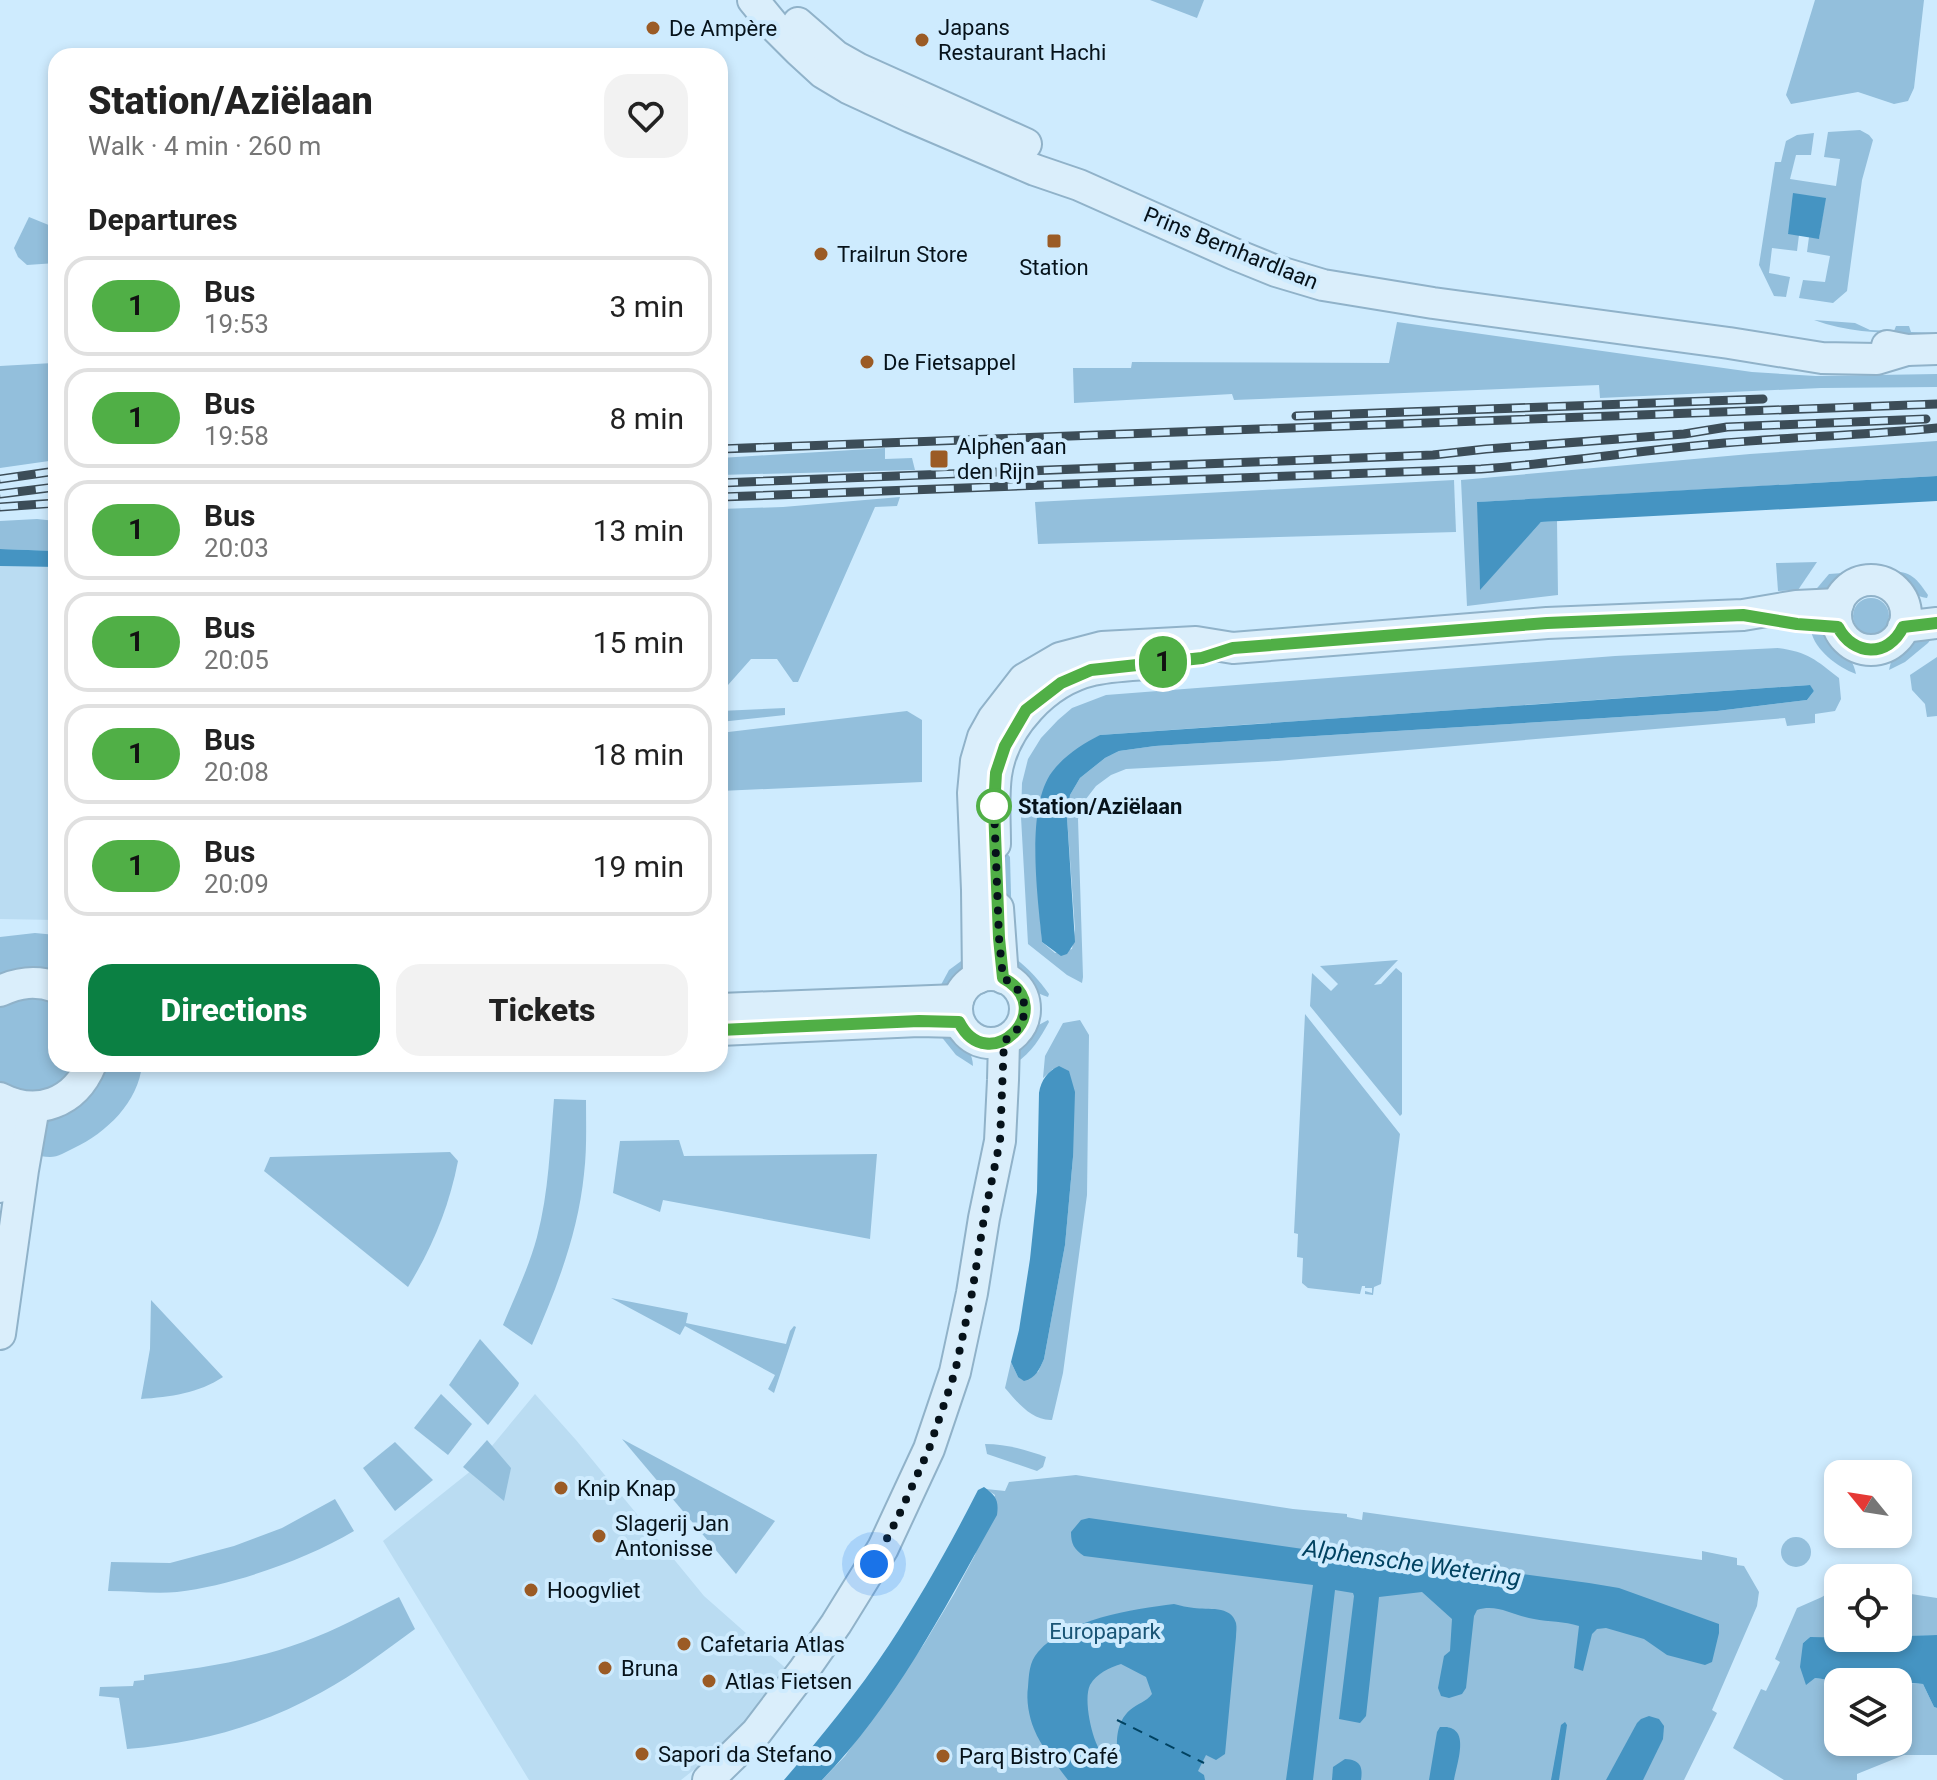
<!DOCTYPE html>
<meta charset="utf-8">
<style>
:root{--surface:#fff;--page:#f2f2f2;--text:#222;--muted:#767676;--line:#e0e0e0;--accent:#0b8043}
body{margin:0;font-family:Roboto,sans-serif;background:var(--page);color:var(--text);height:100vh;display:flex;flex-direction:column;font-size:30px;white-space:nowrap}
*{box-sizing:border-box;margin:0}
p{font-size:26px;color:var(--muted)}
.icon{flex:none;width:44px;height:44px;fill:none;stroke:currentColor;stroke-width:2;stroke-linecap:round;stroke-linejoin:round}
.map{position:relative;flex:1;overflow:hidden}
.sheet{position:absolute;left:48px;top:48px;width:680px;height:1024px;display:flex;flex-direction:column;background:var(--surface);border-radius:24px;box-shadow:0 4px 12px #0003}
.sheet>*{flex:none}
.badge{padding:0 16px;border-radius:26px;font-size:28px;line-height:52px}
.needle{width:52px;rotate:300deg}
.controls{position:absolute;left:1824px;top:1460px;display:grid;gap:16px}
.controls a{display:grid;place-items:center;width:88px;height:88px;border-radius:16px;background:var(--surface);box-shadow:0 4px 12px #0003;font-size:40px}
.you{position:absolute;width:40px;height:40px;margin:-20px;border:6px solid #fff;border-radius:50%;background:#1a73e8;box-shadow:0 0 0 12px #1a73e833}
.map>.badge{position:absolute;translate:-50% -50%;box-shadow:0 0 0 4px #fff}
h2{padding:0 40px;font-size:30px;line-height:72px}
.round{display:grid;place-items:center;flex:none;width:84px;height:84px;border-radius:24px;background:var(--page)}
.head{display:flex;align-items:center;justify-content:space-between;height:136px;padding:0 40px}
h1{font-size:38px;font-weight:800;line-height:60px}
.button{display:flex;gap:16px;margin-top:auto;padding:16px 40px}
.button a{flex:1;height:92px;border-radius:24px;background:var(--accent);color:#fff;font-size:32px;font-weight:800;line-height:92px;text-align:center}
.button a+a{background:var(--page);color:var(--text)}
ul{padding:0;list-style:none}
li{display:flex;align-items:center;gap:24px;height:100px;margin:0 16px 12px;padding:0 24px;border:4px solid var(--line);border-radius:24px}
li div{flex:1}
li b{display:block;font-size:30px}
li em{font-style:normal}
li .badge{min-width:88px;font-weight:700;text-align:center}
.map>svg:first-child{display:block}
</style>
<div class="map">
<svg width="1937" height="1780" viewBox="0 0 1937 1780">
<rect width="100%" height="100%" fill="#ceebfe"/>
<!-- built -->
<g fill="#badcf2">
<polygon points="0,566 56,567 56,920 0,919"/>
<polygon points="535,1394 576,1440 704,1596 790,1672 729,1742 681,1780 529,1780 383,1541 472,1470"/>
</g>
<!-- green -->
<g fill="#93bfdc" fill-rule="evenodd">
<polygon points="1150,0 1204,0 1197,18"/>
<polygon points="1815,0 1924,0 1914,88 1908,101 1894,104 1858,92 1791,104 1786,95"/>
<polygon points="1860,130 1869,135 1873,140 1862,180 1847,291 1833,303 1799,298 1803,280 1825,282 1830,256 1807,252 1809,237 1819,238 1825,198 1788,233 1799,235 1797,251 1772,248 1769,273 1790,277 1786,297 1774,296 1759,265 1775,162 1781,162 1786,141 1797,135 1814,133 1811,155 1796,155 1790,179 1836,186 1840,159 1824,157 1828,132"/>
<polygon points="29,217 56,228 56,263 27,265 18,257 14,248"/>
<path d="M 1814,320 L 1855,323 L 1870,330 L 1894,331 L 1896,326 L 1909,326 L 1911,332 L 1937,333 C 1893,333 1855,335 1814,320 Z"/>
<polygon points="1397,322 1752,372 1816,376 1937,374 1937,387 1821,388 1600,398 1599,385 1234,400 1232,394 1074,403 1073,368 1131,368 1132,362 1389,363"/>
<polygon points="54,356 56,356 56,460 0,468 0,366 53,363"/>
<polygon points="1937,441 1937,476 1478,502 1480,589 1541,522 1557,521 1558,595 1467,606 1461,480 1750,454"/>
<polygon points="885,448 885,459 912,458 915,470 720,475 720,458"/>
<polygon points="1454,480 1456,532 1038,544 1035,502"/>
<polygon points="900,497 897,506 875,507 798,682 793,682 777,659 751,659 728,685 720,685 720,509 783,507"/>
<polygon points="37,519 56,521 56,551 0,549 0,521"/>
<polygon points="1817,562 1798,590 1778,591 1776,563"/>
<path d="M 1885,571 C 1910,571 1914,575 1928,595 L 1927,598 C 1911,596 1896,582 1885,571 Z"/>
<polygon points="1857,572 1827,595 1813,593 1829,574"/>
<circle cx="1871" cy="616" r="18"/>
<path d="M 1811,631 C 1833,632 1852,654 1856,674 C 1837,667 1815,650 1811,631 Z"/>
<path d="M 1930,631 L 1931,639 L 1928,643 L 1905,662 L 1889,670 C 1894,645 1909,639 1930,631 Z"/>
<path d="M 1778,648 C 1808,652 1816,660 1839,678 L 1841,699 L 1835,711 L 1815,714 L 1815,723 L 1787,726 L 1785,718 L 1277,761 L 1126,769 L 1111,775 L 1096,786 L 1086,799 L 1078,819 L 1083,977 L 1082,983 L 1067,975 L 1028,944 L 1021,817 L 1022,783 L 1028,759 L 1041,738 L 1058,720 L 1072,708 L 1106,695 L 1615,656 ZM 1809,685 L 1814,691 L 1807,700 L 1717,711 L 1155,746 L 1119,751 L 1105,758 L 1080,778 L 1070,795 L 1067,817 L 1075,930 L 1072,949 L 1055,953 L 1042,942 L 1038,891 L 1036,835 L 1100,735 Z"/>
<polygon points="1937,657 1937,716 1927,717 1925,704 1912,690 1910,675"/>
<polygon points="785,708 785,715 720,722 720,711"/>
<polygon points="907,711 922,720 922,782 720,791 720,733"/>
<polygon points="1000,851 1007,853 1010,857 1012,931 1003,932"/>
<polygon points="35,933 56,935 56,979 9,976 0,973 0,937"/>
<path d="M 1008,953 C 1025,965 1037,977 1049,994 L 1048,997 C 1028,991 1013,974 1008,953 Z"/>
<path d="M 968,956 L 970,966 C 959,982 953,986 936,994 L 949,970 Z"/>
<polygon points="1398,960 1374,985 1381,984 1396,968 1402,973 1402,1114 1400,1116 1310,1006 1312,973 1331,991 1338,984 1320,966"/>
<path d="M 23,997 L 49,999 L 56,1003 L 56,1064 L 76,1064 C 59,1091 28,1103 0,1082 L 0,1008 L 6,1003 Z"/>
<polygon points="1305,1014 1400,1134 1381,1284 1374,1287 1373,1295 1365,1294 1365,1291 1372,1293 1372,1288 1365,1288 1365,1286 1362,1286 1360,1294 1308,1288 1302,1283 1303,1258 1297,1257 1298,1234 1294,1233"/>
<path d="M 1048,1020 L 1049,1022 C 1040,1038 1031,1054 1014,1064 L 1012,1053 L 1033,1028 Z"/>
<path d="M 1080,1020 L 1089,1035 L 1087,1195 L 1063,1373 L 1052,1420 C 1032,1421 1017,1402 1005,1388 L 1011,1362 L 1018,1377 L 1038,1372 L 1044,1359 L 1065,1245 L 1073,1157 L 1053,1069 L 1043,1078 L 1045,1056 L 1063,1023 Z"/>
<path d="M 936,1030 C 954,1035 972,1044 973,1066 L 956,1055 Z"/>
<path d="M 108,1064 L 142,1064 C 139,1102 106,1133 74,1148 C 66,1152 58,1157 50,1157 C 44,1157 37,1155 31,1154 L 39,1125 Z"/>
<polygon points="523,1064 547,1064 563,1069 571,1068 585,1064 607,1064 593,1070 541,1072 534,1072"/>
<path d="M 554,1099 L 586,1100 C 586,1124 587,1150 584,1174 C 578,1234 556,1290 532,1345 L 503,1325 C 515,1296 529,1267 537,1237 C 549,1192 550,1145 554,1099 Z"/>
<polygon points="679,1140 684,1156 877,1154 870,1239 663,1200 660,1212 613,1193 620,1141"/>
<path d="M 450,1152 L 458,1161 C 449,1207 433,1246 408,1287 L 264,1171 L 270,1157 Z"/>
<polygon points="611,1298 688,1313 686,1323 786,1344 790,1331 794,1326 796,1327 774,1393 768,1389 775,1375 685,1326 680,1335"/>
<path d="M 151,1300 L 223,1377 C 199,1393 170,1397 141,1399 L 150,1349 Z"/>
<polygon points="480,1339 519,1383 518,1386 488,1425 449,1385"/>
<polygon points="441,1394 472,1424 448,1455 414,1428"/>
<polygon points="622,1439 775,1521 736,1574"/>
<polygon points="487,1440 511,1468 504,1501 463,1467"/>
<polygon points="395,1442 433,1480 395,1511 363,1468"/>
<path d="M 985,1444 C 1007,1444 1026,1450 1046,1457 L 1043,1467 L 1037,1471 L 987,1454 Z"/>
<polygon points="1076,1475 1293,1509 1347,1514 1347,1517 1362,1520 1363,1512 1702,1560 1702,1551 1737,1558 1737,1565 1744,1566 1759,1592 1757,1606 1712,1710 1717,1713 1684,1780 822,1780 845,1756 924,1644 954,1594 975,1555 995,1495 986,1489 1005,1491 1009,1482"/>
<path d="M 335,1499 L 354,1531 C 305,1560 234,1585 177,1592 C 155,1594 131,1591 108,1591 L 111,1562 L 170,1563 L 234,1546 L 282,1528 Z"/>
<circle cx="1796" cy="1552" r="15"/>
<polygon points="1838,1586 1838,1637 1810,1637 1803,1643 1815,1678 1838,1681 1838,1742 1898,1742 1898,1682 1893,1682 1923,1684 1934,1707 1937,1708 1937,1705 1937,1755 1904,1755 1857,1774 1857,1780 1784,1780 1733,1748 1761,1689 1766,1691 1780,1662 1775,1659 1797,1608 1822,1597"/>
<polygon points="1898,1592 1937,1598 1937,1635 1898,1636"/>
<path d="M 399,1597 L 415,1629 C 385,1651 355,1674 322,1692 C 259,1727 198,1743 127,1749 L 119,1698 L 99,1696 L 100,1687 L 133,1686 L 134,1681 L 144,1680 L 144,1675 C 198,1669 251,1661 303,1642 C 336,1630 367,1613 399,1597 Z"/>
</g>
<!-- water -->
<g fill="#4594c2" fill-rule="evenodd">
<polygon points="1793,193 1826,198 1819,239 1788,234"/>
<polygon points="1937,476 1937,501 1541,522 1480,590 1477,502"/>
<polygon points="0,549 56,551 56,567 0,566"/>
<path d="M 1810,685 L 1814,691 L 1807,700 L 1717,711 L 1155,746 L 1119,751 L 1105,758 L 1080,778 L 1070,795 L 1067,817 L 1075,942 L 1067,954 L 1061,956 L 1042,942 C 1038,899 1025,808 1052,772 C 1064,756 1082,744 1100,735 Z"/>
<path d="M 1059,1066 L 1069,1071 L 1075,1092 L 1073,1157 L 1065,1245 L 1044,1359 C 1039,1370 1036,1378 1024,1381 L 1018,1377 L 1011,1362 L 1019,1330 L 1030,1259 L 1037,1192 L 1039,1093 C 1041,1080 1048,1071 1059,1066 Z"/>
<path d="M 984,1487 C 996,1496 999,1500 997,1515 C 945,1607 896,1704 822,1780 L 784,1780 C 821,1737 858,1692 889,1645 C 922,1595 951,1543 978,1490 Z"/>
<path d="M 1089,1518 L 1338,1554 L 1357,1552 L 1589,1583 L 1619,1588 L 1719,1624 L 1719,1633 L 1712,1662 L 1705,1665 L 1667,1655 L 1644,1639 L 1606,1628 L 1597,1629 L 1592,1634 L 1583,1671 L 1574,1668 L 1579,1626 C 1564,1621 1549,1622 1534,1619 C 1514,1616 1497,1603 1477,1610 L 1474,1616 L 1466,1688 L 1462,1694 L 1449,1698 L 1441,1696 L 1438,1688 L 1444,1656 L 1450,1651 L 1452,1619 L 1422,1592 L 1379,1597 L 1366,1716 L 1360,1723 L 1339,1719 L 1354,1596 L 1353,1593 L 1335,1590 L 1313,1780 L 1286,1780 L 1313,1585 L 1084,1556 C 1074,1549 1071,1544 1071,1532 L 1081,1520 Z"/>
<path d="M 1174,1604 C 1181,1606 1187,1607 1194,1608 C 1207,1610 1231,1605 1236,1623 C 1237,1628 1236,1632 1236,1637 L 1225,1754 L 1216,1760 L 1206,1755 L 1198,1771 L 1204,1775 L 1205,1780 L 1068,1780 C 1056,1764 1041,1747 1034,1729 C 1029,1717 1026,1700 1028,1687 C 1029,1675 1029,1662 1038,1652 C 1066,1619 1133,1609 1174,1604 ZM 1121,1664 L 1146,1677 L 1152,1694 C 1146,1702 1138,1703 1130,1710 C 1116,1722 1115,1743 1119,1760 L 1111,1760 C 1108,1758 1104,1755 1101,1752 C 1092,1740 1083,1699 1090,1685 C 1097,1673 1109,1668 1121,1664 Z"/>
<polygon points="1937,1635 1937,1708 1934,1707 1923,1684 1845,1677 1844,1682 1838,1682 1838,1684 1837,1681 1815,1678 1806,1685 1800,1667 1803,1643 1810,1637 1898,1638 1898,1636"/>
<polygon points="1649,1716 1659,1719 1664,1726 1663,1739 1643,1780 1606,1780 1637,1723 1641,1719"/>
<polygon points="1565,1722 1567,1725 1559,1780 1551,1780 1561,1725"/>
<path d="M 1447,1727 C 1451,1728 1455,1729 1458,1734 C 1464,1745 1456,1768 1454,1780 L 1429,1780 L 1437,1732 L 1440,1727 Z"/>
<path d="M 1345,1759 C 1360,1760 1363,1766 1361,1780 L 1332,1780 L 1333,1767 Z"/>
</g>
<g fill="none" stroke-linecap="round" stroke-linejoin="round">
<!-- ferry -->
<polyline stroke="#004261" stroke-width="2" stroke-dasharray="10 8" stroke-linecap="butt" points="1117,1720 1204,1763"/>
<!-- secondary casing -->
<g stroke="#90b2c9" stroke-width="34">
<g id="secondary">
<polyline points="753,0 776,28 799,51 823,73 848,88 911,117 1035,170 1079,185 1234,254 1276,271 1323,285 1433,303 1729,343 1822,358 1877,359 1907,350"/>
<polyline points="798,23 836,56 859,69 1026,144"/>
<polyline points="1887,346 1907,350 1937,349"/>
<circle cx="1871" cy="615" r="35"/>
<polyline points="1903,627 1937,623"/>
<path d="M 995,844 C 995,821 993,798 996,775 C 1003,727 1045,681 1093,670 C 1111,666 1130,665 1149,664"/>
<polyline points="998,908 1003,978"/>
<circle cx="991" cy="1009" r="34"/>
<polyline points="978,978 977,890 973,793 976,761 983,737 993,719 1024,679 1060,658 1102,647 1196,642 1233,648 1547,623 1743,615 1796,606 1838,604"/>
<path d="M 0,991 C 19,982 36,980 56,987"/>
<polyline points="720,1009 958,1000"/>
<polyline points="720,1030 919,1021 959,1022"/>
<path d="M 0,1098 C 37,1117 75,1103 91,1064"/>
<polyline points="0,1187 11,1103"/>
<polyline points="0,1334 23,1170 34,1107"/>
<polyline points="708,1780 756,1733 804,1670 836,1624 883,1548 929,1449 955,1372 972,1293 984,1218 1000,1141 1003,1080 1004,1041"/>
</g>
</g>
<!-- secondary -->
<use href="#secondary" stroke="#daeefb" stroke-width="30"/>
<!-- rail casing -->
<g stroke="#3c4d58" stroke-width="9">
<g id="rail">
<polyline points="1296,416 1763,399"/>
<polyline points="720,449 1937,404"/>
<polyline points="0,479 56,471"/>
<polyline points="720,483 1433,455 1486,449 1684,434 1727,427 1926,419"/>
<polyline points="0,494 56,487"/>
<path d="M 720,497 L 1481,469 C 1562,463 1643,450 1724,443 C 1795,437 1866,435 1937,428"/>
<polyline points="0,507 56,503"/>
</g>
</g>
<!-- rail -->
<use href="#rail" stroke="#ceebfe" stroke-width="6" stroke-dasharray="18" stroke-linecap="butt"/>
</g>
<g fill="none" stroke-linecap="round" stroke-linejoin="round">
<!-- line casing -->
<g stroke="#fff" stroke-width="18">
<path id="line" d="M 720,1030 L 919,1021 L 959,1022 C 988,1079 1061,1009 1003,978 L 999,938 L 994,807 L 996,773 L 1005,746 L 1026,710 L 1061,683 L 1091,670 L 1202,658 L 1233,648 L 1547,623 L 1743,615 L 1797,624 L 1838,627 C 1853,656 1888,658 1903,627 L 1937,623"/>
</g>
<!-- line -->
<use href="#line" stroke="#50af46" stroke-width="12"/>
<!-- walk -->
<path stroke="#06121a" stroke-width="8" stroke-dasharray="0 14.4" d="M 874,1564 L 899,1515 L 929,1449 L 955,1372 L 972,1293 L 984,1218 L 1000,1141 L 1004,1041 C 1031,1024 1032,993 1003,978 L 999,938 L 994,806"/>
</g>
<!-- markers -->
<g fill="#9b5b25" stroke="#ceebfe" stroke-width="3">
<circle cx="653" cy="28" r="8"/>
<circle cx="922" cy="40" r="8"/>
<rect x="1046" y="233" width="16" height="16" rx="4"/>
<circle cx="821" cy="254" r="8"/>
<circle cx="867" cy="362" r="8"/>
<rect x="929" y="449" width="20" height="20" rx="4"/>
<circle cx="561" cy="1488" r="8"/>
<circle cx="599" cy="1536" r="8"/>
<circle cx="531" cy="1590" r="8"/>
<circle cx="684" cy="1644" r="8"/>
<circle cx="605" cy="1668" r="8"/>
<circle cx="709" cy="1681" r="8"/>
<circle cx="642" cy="1754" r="8"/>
<circle cx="943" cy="1756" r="8"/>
</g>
<circle fill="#fff" stroke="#50af46" stroke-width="4" cx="994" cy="806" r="16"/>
<g text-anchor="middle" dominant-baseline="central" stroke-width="8" stroke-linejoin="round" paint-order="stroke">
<!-- poi labels -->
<g font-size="22" fill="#06121a" stroke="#ceebfe" text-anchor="start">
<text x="938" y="27">Japans<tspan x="938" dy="25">Restaurant Hachi</tspan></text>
<text x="669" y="28">De Ampère</text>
<text x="837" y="254">Trailrun Store</text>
<text x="1054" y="267" text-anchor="middle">Station</text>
<text x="883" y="362">De Fietsappel</text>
<text x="957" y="446">Alphen aan<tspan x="957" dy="25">den Rijn</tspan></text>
<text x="577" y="1488">Knip Knap</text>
<text x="615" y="1523">Slagerij Jan<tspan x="615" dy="25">Antonisse</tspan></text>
<text x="547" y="1590">Hoogvliet</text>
<text x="700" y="1644">Cafetaria Atlas</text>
<text x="621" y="1668">Bruna</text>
<text x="725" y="1681">Atlas Fietsen</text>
<text x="658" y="1754">Sapori da Stefano</text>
<text x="959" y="1756">Parq Bistro Café</text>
</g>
<!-- street labels -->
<g font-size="22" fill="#06121a" stroke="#ceebfe">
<text transform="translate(1231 248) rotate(22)">Prins Bernhardlaan</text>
</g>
<!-- stop labels -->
<g font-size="22" font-weight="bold" fill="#06121a" stroke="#ceebfe" text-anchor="start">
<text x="1018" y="806">Station/Aziëlaan</text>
</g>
<!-- park labels -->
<g font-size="22" fill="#1a5576" stroke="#ceebfe">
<text x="1105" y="1631">Europapark</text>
</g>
<!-- water labels -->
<g font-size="24" font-style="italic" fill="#004261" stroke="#ceebfe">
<text transform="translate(1412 1563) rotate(8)">Alphensche Wetering</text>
</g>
</g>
</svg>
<div class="controls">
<a><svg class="needle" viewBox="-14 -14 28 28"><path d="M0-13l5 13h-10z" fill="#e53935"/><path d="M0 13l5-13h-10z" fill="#767676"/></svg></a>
<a><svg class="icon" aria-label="locate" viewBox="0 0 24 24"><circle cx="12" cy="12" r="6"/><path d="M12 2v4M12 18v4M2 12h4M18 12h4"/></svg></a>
<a><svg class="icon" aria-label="layers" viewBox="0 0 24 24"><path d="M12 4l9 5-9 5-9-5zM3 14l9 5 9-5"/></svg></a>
</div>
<div class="you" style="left:874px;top:1564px"></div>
<b class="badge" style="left:1163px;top:662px;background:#50af46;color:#111">1</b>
<section class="sheet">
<div class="head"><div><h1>Station/Aziëlaan</h1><p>Walk · 4 min · 260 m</p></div><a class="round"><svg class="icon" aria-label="heart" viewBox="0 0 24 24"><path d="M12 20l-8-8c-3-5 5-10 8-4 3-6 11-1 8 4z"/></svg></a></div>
<h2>Departures</h2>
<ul>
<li><span class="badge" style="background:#50af46;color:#111">1</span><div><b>Bus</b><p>19:53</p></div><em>3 min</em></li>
<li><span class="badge" style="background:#50af46;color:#111">1</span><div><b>Bus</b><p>19:58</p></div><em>8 min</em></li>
<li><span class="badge" style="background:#50af46;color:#111">1</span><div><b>Bus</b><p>20:03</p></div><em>13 min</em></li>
<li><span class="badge" style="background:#50af46;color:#111">1</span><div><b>Bus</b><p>20:05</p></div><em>15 min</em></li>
<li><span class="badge" style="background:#50af46;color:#111">1</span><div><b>Bus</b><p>20:08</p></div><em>18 min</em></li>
<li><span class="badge" style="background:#50af46;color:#111">1</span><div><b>Bus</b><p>20:09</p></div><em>19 min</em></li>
</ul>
<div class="button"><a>Directions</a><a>Tickets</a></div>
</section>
</div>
